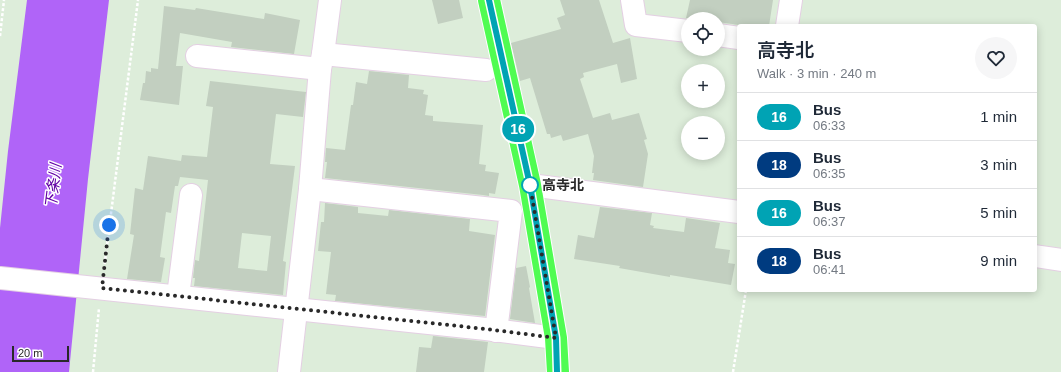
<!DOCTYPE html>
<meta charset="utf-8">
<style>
:root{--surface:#fff;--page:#f6f6f7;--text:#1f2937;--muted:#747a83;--line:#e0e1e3}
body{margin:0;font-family:Arial,"Noto Sans JP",sans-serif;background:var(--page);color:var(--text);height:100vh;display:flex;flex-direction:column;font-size:15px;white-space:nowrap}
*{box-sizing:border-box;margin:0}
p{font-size:13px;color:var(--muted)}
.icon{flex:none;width:22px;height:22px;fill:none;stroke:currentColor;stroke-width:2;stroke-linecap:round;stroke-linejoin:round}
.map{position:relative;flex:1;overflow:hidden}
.details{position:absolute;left:737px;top:24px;width:300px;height:268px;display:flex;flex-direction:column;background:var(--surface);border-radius:4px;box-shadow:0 2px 10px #0003}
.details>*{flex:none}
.badge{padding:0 8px;border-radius:13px;font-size:14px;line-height:26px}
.controls{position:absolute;left:681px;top:12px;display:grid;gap:8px}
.controls a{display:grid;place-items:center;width:44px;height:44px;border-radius:50%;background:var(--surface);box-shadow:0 2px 10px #0003;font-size:20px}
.scale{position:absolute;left:12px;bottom:10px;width:57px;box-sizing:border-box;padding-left:4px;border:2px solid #292929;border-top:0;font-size:11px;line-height:14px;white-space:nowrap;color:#292929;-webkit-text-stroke:3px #fff;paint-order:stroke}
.you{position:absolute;width:20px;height:20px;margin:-10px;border:3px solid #fff;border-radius:50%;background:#1a73e8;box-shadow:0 0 0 6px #1a73e833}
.map>.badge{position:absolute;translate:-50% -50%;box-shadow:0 0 0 2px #fff}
.round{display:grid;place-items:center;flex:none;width:42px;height:42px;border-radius:21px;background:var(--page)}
.overview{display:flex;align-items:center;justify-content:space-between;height:68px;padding:0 20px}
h1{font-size:19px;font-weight:600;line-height:30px}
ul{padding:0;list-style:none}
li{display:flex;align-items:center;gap:12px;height:48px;padding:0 20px;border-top:1px solid var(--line)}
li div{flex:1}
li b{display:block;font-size:15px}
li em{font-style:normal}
li .badge{min-width:44px;font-weight:700;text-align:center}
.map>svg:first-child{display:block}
</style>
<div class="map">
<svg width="1061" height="372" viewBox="0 0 1061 372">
<rect width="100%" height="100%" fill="#ddedda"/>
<!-- water -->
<polygon fill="#b064f8" points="27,0 109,0 88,179 69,372 0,372 0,228 8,151"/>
<!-- building -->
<g fill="#c2cfc0" fill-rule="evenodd">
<polygon points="432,0 459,0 463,18 438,24"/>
<polygon points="560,0 599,0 613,43 630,38 637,79 621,83 617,64 583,73 584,77 580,79 593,118 610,113 612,120 639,113 647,139 644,140 648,154 643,187 593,180 594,173 592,173 594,156 588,134 563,141 561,135 551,138 550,134 547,134 530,78 520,81 511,43 561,29 557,18 565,15"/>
<polygon points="690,0 773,0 769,26 746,26 718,22 718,19 686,18"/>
<polygon points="164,6 195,10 196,8 264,19 265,13 300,20 294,54 231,47 232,42 180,33 176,66 183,66 179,105 140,100 143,83 145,83 146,71 151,72 151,68 158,69"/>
<polygon points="369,71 409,75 408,88 424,90 423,94 428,95 425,115 433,116 433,121 483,125 479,164 486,165 485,171 499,173 495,194 489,193 489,196 483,195 325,178 327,162 325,162 326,148 345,150 351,105 353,105 356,82 367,84"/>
<path d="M 210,81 L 306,92 L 303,117 L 276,114 L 270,164 L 295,166 L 283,261 L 286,262 L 283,295 L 194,286 L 195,278 L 193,278 L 195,260 L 199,261 L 208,180 L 180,177 L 178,186 L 175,186 L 171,213 L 166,212 L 160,257 L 165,258 L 161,282 L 127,279 L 134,235 L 130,234 L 135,188 L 143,190 L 148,156 L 181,161 L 182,155 L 207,157 L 213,107 L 206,106 ZM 242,233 L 271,236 L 267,271 L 238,268 Z"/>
<polygon points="325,203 358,207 358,213 388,216 389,210 470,219 469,231 495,235 485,316 335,301 336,295 326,294 331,252 318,251 321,222 324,222"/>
<polygon points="600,207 652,213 650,225 654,226 653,228 684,232 686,218 720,223 715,248 730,250 728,263 735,264 731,285 670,275 670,277 619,268 620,266 574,259 578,235 594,238"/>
<polygon points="526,266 530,287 529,288 535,323 510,319 516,268"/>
<polygon points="433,336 488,342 484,372 416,372 419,347 431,348"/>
</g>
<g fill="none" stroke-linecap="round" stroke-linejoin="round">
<!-- minor casing -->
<g stroke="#e4cfe3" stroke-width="24">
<g id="minor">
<polyline points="632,0 636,25 688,31"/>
<polyline points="787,26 791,0"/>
<polyline points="718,35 739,38"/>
<polyline points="323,54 486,70"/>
<polyline points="197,56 320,69"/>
<polyline points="530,185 739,212"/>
<polyline points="310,189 511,211 496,331"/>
<polyline points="1035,256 1061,260"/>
<polyline points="0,278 486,329 556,338"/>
<polyline points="178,296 191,195"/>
<polyline points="289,372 310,189 320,69 323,54 330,0"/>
</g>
</g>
<!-- major casing -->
<g stroke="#fff" stroke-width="24">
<polyline id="major" points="489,0 530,185 556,338 558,372"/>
</g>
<!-- path -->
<g stroke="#fff" stroke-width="2.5" stroke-dasharray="3 2" stroke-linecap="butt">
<polyline points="0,36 4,0"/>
<polyline points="104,269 138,0"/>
<polyline points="93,372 99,308"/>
<polyline points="733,372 746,290"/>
</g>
<!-- minor -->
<use href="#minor" stroke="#fff" stroke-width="22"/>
<!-- major -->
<use href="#major" stroke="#50fc52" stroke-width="22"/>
</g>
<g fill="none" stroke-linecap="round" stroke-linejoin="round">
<!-- line casing -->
<g stroke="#fff" stroke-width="9">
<polyline id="line" points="489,0 530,185 556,338 557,372"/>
</g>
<!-- line -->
<use href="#line" stroke="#00a3b4" stroke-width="6"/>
<!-- walk -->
<polyline stroke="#292929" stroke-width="4" stroke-dasharray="0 7.2" points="109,225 102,288 486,329 556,338 530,185"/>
</g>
<!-- markers -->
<circle fill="#fff" stroke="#00a3b4" stroke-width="2" cx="530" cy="185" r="8"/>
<g text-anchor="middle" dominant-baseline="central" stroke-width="3" stroke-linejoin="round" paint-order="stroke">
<!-- stop labels -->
<g font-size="14" font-weight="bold" fill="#292929" stroke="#fff" text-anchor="start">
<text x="542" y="185">高寺北</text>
</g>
<!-- water labels -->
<g font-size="15" font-style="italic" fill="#6202a4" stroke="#fff">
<text transform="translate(53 186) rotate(-83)">下条川</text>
</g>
</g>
</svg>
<div class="controls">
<a><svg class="icon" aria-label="locate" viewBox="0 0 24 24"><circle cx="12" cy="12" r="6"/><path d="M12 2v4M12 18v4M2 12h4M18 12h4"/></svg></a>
<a>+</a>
<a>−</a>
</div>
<div class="scale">20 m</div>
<div class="you" style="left:109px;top:225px"></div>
<b class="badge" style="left:518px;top:129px;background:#00a3b4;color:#fff">16</b>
<section class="details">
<div class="overview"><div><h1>高寺北</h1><p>Walk · 3 min · 240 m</p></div><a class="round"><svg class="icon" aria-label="heart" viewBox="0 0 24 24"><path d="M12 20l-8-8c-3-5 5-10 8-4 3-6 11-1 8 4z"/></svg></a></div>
<ul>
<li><span class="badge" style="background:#00a3b4;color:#fff">16</span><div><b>Bus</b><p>06:33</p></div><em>1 min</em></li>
<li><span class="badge" style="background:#003b80;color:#fff">18</span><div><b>Bus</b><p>06:35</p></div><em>3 min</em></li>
<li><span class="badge" style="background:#00a3b4;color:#fff">16</span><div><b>Bus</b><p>06:37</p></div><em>5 min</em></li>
<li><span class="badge" style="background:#003b80;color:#fff">18</span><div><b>Bus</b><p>06:41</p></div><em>9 min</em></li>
</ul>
</section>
</div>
